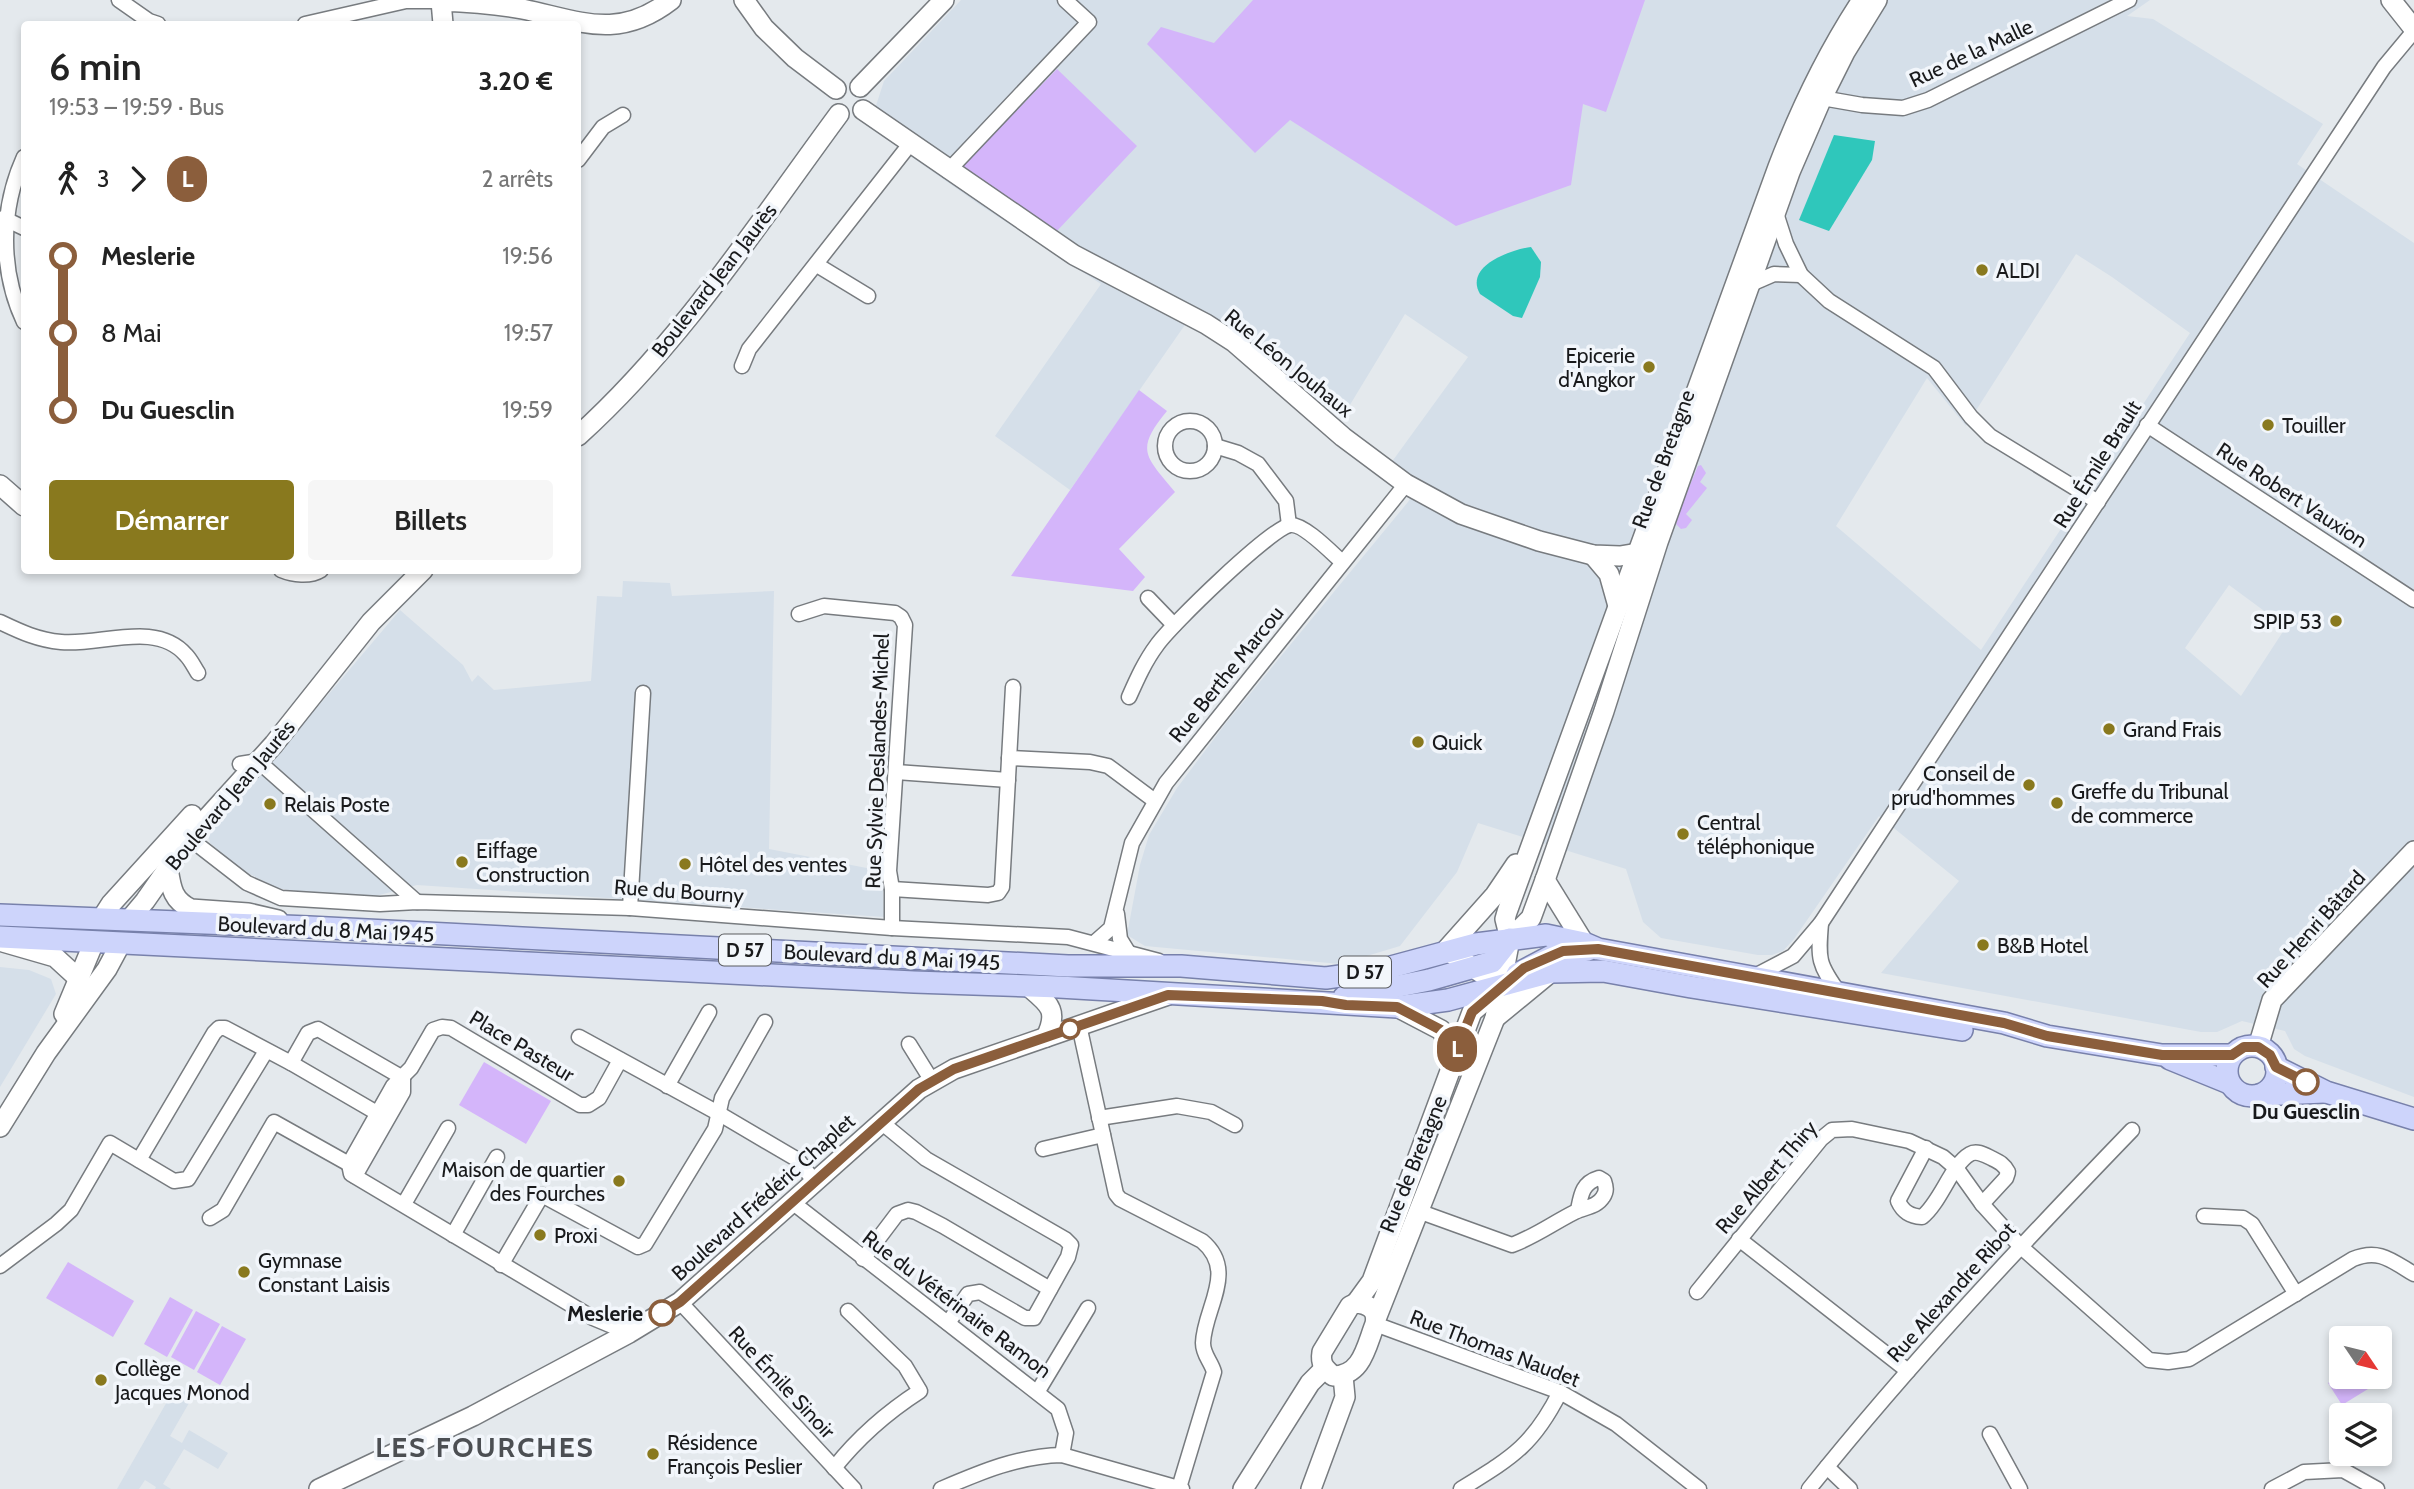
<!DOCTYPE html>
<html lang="fr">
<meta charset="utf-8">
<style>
:root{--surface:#fff;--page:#f6f6f6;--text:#222;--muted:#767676;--accent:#89791e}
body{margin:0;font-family:Cabin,sans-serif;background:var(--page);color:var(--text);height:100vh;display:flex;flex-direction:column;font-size:26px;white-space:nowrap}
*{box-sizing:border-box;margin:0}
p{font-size:23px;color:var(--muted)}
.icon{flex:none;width:38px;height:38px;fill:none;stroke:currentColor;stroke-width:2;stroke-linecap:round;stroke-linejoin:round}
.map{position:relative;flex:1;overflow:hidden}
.panel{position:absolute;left:21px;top:21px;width:560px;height:553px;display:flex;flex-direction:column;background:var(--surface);border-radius:7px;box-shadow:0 4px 10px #0003}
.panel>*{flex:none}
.badge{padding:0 14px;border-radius:23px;font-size:24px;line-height:46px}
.needle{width:46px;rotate:125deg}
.buttons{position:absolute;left:2329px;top:1326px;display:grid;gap:14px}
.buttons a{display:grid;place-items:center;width:63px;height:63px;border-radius:7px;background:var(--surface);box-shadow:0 4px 10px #0003;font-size:35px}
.map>.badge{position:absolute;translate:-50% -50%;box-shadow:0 0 0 4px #fff}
.legs{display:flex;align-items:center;gap:10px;height:77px;padding:0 28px;font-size:23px}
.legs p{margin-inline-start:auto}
.summary{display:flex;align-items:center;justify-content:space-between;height:119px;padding:0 28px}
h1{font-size:38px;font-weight:600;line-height:52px}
.action{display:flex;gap:14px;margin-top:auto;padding:14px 28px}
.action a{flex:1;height:80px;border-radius:7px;background:var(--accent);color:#fff;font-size:28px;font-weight:600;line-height:80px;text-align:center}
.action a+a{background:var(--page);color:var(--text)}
ul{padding:0 28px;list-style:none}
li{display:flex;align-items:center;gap:24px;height:77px;font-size:26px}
li i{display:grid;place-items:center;width:10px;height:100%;margin:0 9px;background:currentColor}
li i::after{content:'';width:18px;height:18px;margin:-9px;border:5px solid;border-radius:50%;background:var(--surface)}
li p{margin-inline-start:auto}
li:first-child i{background:linear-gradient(#0000 50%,currentColor 0)}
li:last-child i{background:linear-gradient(currentColor 50%,#0000 0)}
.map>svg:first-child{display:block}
</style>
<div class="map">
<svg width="2414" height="1489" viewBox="0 0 2414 1489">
<rect width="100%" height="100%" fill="#e4e9ed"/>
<!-- built -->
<g fill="#d5dfe9" fill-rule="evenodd">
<path d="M 961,0 L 2150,0 L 2127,16 L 2153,19 L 2323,124 L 2297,164 L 2414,243 L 2414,1097 L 2305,1056 L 2294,1049 L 2285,1031 L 2242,1021 L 2217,1032 L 2201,1032 L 1881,973 L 1959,881 L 1879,816 L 1794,939 L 1783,951 L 1772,955 L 1758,955 L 1661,938 L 1643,922 L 1626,869 L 1478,823 L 1457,872 L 1400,946 L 1340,964 L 1145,946 L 1127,935 L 1140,865 L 1149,835 L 1177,788 L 1226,723 L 1408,502 L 1422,480 L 1391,463 L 1468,357 L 1405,314 L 1342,418 L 1242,335 L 1196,309 L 1070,490 L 995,436 L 1101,284 L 980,205 L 869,127 L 884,81 ZM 2076,254 L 2112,277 L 2190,333 L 1981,650 L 1836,526 L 1927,378 L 1966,426 ZM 2229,585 L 2286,627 L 2241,696 L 2185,648 Z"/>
<polygon points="623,581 670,583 672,596 774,591 769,849 882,871 884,917 417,885 372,897 299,892 277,888 242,870 210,843 207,830 328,695 400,610 463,665 472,682 478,675 494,690 591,681 597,596 622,597"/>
<polygon points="0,967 29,970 51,979 56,994 0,1087"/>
<polygon points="176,1386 193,1396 170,1436 182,1443 189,1430 228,1453 218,1469 184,1449 163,1484 171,1489 155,1489 156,1487 145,1480 139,1489 117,1489"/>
</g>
<!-- green -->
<g fill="#d4b5fa">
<polygon points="1253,0 1645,0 1606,112 1583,104 1571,185 1456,226 1290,120 1255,153 1147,44 1161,27 1214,43"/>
<polygon points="1057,69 1137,146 1056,232 962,167"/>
<path d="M 1139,390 L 1167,411 C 1134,451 1146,456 1175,492 L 1119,549 L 1145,577 L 1133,591 L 1011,576 Z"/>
<polygon points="1701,465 1706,473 1700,482 1707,488 1686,514 1692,520 1686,528 1681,529 1676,524 1678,513 1698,466"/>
<polygon points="484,1062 551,1101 526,1144 459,1105"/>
<polygon points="68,1262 134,1301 113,1337 46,1298"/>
<polygon points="170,1297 193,1310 167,1357 144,1344"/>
<polygon points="196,1311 220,1324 194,1370 171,1357"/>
<polygon points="222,1326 246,1339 220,1385 197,1372"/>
<polygon points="2341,1374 2342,1377 2379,1377 2381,1381 2342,1405 2328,1383"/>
</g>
<!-- water -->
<g fill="#2fc7bb">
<polygon points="1834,135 1875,141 1872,160 1829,231 1799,220"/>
<path d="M 1531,247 L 1541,262 L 1540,277 L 1522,318 L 1513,316 L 1480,294 C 1464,266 1510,250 1531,247 Z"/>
</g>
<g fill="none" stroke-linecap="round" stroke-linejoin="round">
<!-- street casing -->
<g stroke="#777b7f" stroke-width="17">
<g id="street">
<polyline points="119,0 149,21 158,24"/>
<polyline points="305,24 406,1 441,1"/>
<polyline points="1822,98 1862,105 1903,108 1928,100 2129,0"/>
<path d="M 24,157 C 0,210 0,271 24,322"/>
<polyline points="578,160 603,127 623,115"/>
<polyline points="948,171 1089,22 1065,0"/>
<polyline points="1776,213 1786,244 1801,275 1829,301 1934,368 1971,417 1990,436 2098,502"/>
<polyline points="3,218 24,228"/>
<polyline points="817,265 868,296"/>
<polyline points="1751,284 1774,274 1801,275"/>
<polyline points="742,366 749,349 910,144"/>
<circle cx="1190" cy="446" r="25"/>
<polyline points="2147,425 2414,600"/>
<polyline points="1215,446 1238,453 1258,464 1286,501 1289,525"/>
<path d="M 281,570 C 293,575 310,577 321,570"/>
<polyline points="1148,598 1174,625"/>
<polyline points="799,614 824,606 895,613 901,617 905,625 889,871 892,889 892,928"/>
<path d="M 0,622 C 21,632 38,640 61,642 C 100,646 156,620 186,655 C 191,660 194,667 198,673"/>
<path d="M 1129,697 C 1137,679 1145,661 1157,645 C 1171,625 1270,529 1290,525 C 1303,523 1332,553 1342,562"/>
<polyline points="1009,758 1090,762 1108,766 1155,801"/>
<polyline points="240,764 258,761 417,902"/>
<polyline points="896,772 1008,780"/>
<polyline points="189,838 247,883 281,898 380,904 417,902 630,908 892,928 1068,937 1159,961"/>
<polyline points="892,889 988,895 998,893 1002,887 1013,687"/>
<polyline points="630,908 643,693"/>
<polyline points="1117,914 1120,939 1128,952"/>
<path d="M 1821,923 C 1818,960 1818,964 1840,994"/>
<polyline points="1094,943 1111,928 1132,843 1166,783 1406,484"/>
<path d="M 1753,977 L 1793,956 L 1821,923 C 2009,638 2195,351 2384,67 L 2414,31"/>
<path d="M 1079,1025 L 1116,1194 L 1120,1199 L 1202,1241 C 1238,1271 1204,1308 1203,1343 C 1203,1355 1211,1361 1214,1372 L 1179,1488"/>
<polyline points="579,1037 718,1113 798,1160 814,1181"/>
<polyline points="909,1044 932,1081"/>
<polyline points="620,1060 599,1098 588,1105 580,1105 451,1028 442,1027 433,1030 411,1068 393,1086 349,1164 351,1174 593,1318 629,1333"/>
<polyline points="667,1086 709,1012"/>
<polyline points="377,1113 291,1063 308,1033 318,1029 403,1078"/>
<polyline points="1099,1118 1177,1106 1211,1112 1235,1125"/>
<polyline points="881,1122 926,1159 1065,1239 1071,1245 1068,1257 1034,1318 1025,1318 980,1292 968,1294 948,1323"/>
<path d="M 1926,1148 L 1898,1201 C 1903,1212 1910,1216 1922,1217 C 1941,1202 1951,1165 1970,1154 C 1977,1150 1985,1155 1991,1158 C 1999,1162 2004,1164 2008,1172 L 2006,1178 L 1982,1204"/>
<polyline points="1043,1149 1103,1135"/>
<polyline points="139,1160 214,1033 219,1028 225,1028 291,1063"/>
<polyline points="355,1176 403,1092 403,1078"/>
<polyline points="792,1202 1058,1409 1066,1433 1062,1455"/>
<polyline points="404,1204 448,1128"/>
<path d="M 1418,1211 L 1512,1245 C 1536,1236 1553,1223 1575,1212 C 1585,1207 1597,1207 1603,1197 C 1607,1191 1606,1187 1604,1181 L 1599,1178 C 1582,1183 1581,1195 1578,1210"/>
<polyline points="2204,1216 2243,1218 2252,1224 2296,1294"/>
<polyline points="210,1218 223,1210 274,1122 349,1164"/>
<polyline points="453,1235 497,1157"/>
<polyline points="1739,1239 1908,1371"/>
<polyline points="863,1259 897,1214 908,1210 916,1212 943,1226 1050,1289"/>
<polyline points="501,1265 542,1195 638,1247 645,1244 715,1129 722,1098 765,1022"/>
<polyline points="0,1266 56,1224 71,1210 110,1143 174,1181 188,1179 266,1051"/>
<path d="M 1697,1292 L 1821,1139 L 1832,1130 L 1852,1129 L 1909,1141 L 1943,1157 L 1957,1169 L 1982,1204 L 2020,1246 L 2149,1360 L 2168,1362 L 2189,1359 L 2353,1259 C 2379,1248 2392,1261 2414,1274"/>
<polyline points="680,1302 854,1489"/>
<polyline points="1375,1324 1560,1392 1616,1424 1699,1489"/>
<polyline points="1038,1391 1088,1308"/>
<polyline points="1990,1434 2020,1489"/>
<polyline points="1827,1467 1850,1489"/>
<path d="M 834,1468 C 857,1439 889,1411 920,1391 L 905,1366 L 848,1311"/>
<path d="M 941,1489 C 981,1472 1018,1456 1062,1455 L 1182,1489"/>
<path d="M 1461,1489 C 1511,1458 1533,1446 1560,1392"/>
<path d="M 1809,1489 C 1910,1363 2020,1246 2132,1130"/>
<polyline points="2272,1489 2304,1472 2343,1470 2377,1489"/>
</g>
</g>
<!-- secondary casing -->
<g stroke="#777b7f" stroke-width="22">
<g id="secondary">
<polyline points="744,0 764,28 795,58 836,89"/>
<polyline points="2391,0 2414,29"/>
<path d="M 443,24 L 441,1 C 469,2 495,4 522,9 C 580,21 618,41 671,0"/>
<polyline points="860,87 944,0"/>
<polyline points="863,110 1074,255 1206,324 1234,342 1343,437 1406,484 1461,514 1539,541 1593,555 1620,556 1638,553"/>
<path d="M 578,436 C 681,343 757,225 839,114"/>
<polyline points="0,485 24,506"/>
<polyline points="1593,555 1609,574 1618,606"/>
<path d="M 168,868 C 171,887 172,900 191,909 L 248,913 L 278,920"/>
<polyline points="1545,880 1584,943"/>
<polyline points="102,918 111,904 192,815"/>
<polyline points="129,920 145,901 189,838 274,744 371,622 423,570"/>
<polyline points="1510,939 1531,918 1545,880 1604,711 1658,542 1790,172 1822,98 1845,52 1877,0"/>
<polyline points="3,942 55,957 79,979"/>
<polyline points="1501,986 1446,950 1495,895 1516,864"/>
<path d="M 1029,987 C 1049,1004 1059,1010 1046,1037"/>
<polyline points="1397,1007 1441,1030 1455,1054"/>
<polyline points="64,1014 94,942"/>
<polyline points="1495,1018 1551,972"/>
<polyline points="2258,1047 2272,1000 2414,851"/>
<polyline points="0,1127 46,1053 107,969 121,943"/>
<polyline points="1356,1303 1372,1281 1472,1012 1501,987"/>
<path d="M 1356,1303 C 1369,1304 1378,1310 1375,1324 C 1366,1347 1362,1376 1333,1376 C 1324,1368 1320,1364 1322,1352 L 1350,1306 Z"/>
<path d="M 1376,1319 L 1495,1018 L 1510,939 L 1505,919 L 1507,912 L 1778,167 C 1801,107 1827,53 1862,0"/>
<polyline points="319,1489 473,1416 629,1333 680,1302 919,1089 954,1069 1168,995"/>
<polyline points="1243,1489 1310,1383 1324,1369"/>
<polyline points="1311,1489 1345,1397 1343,1376"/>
</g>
</g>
<!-- primary casing -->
<g stroke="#7881ab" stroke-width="24">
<g id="primary">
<polyline points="0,915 309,927 1068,966 1181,966 1326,978 1376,971 1476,944 1546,935 1584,943 1598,949 2004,1023 2047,1036 2162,1055 2232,1055"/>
<polyline points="0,937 914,982 1059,987 1397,1007 1448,1000 1551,972 1603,971 1691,987 1962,1030"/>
<polyline points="1517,974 1553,955 1588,950"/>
<polyline points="1344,997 1429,980 1492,962 1510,939"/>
<circle cx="2252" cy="1071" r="25"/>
<polyline points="2170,1059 2229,1083"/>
<polyline points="2276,1067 2326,1092 2414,1119"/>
<polyline points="2260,1095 2324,1092"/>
</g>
</g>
<!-- street -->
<use href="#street" stroke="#fff" stroke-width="14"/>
<!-- secondary -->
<use href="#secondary" stroke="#fff" stroke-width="19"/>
<!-- primary -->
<use href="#primary" stroke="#cdd4fb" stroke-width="21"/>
</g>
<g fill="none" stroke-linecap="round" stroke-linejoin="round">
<!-- line-1 casing -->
<g stroke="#fff" stroke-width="16">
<polyline id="line-1" points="662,1313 680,1302 919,1089 954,1069 1168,995 1322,1001 1346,1005 1397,1007 1441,1030 1455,1054 1472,1012 1524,968 1563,951 1598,949 2004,1023 2047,1036 2162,1055 2232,1055 2244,1047 2258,1047 2270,1055 2276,1067 2306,1082"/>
</g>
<!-- line-1 -->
<use href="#line-1" stroke="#8b5e3c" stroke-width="10"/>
</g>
<!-- markers -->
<g fill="#89791e" stroke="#f2f6fb" stroke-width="2.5">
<circle cx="1982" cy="270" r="7"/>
<circle cx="1649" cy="367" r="7"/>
<circle cx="2268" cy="425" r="7"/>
<circle cx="2336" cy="621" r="7"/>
<circle cx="2109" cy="729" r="7"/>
<circle cx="1418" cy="742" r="7"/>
<circle cx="2029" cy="785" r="7"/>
<circle cx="2057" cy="803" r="7"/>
<circle cx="270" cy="804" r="7"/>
<circle cx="1683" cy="834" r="7"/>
<circle cx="462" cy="862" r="7"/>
<circle cx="685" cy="864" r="7"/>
<circle cx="1983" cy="945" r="7"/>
<circle cx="619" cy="1181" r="7"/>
<circle cx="540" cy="1235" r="7"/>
<circle cx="244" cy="1272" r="7"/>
<circle cx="101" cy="1380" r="7"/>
<circle cx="653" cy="1454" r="7"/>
</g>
<g fill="#fff" stroke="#8b5e3c" stroke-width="3.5">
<circle cx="1070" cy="1029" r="9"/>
<circle cx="2306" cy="1082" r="12"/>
<circle cx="662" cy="1313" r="12"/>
</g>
<g text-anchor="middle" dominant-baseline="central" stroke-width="7" stroke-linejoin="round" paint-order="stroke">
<!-- shield labels -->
<g fill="#f2f6fb" stroke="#5a5c5f" stroke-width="2">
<rect x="719" y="934.5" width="52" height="31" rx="5"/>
<rect x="1339" y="956.5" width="52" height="31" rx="5"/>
</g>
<g font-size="19" font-weight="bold" fill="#191a1c">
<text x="745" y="950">D 57</text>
<text x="1365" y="972">D 57</text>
</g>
<!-- street labels -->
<g font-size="21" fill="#191a1c" stroke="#f2f6fb">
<text transform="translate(1971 53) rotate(-25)">Rue de la Malle</text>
<text transform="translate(714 280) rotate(-52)">Boulevard Jean Jaurès</text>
<text transform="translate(1289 363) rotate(39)">Rue Léon Jouhaux</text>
<text transform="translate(1663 459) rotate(-70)">Rue de Bretagne</text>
<text transform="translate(2097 464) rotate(-58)">Rue Émile Brault</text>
<text transform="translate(2292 495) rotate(33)">Rue Robert Vauxion</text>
<text transform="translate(1226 674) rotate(-51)">Rue Berthe Marcou</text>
<text transform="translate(877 761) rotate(-88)">Rue Sylvie Deslandes-Michel</text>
<text transform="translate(230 795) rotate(-50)">Boulevard Jean Jaurès</text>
<text transform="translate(679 891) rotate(4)">Rue du Bourny</text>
<text transform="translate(326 929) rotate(3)">Boulevard du 8 Mai 1945</text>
<text transform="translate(2311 929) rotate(-48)">Rue Henri Bâtard</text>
<text transform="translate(892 957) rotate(3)">Boulevard du 8 Mai 1945</text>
<text transform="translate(522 1046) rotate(31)">Place Pasteur</text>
<text transform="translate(1413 1164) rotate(-68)">Rue de Bretagne</text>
<text transform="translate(1766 1177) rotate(-49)">Rue Albert Thiry</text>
<text transform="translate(763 1197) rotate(-42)">Boulevard Frédéric Chaplet</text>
<text transform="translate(1951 1292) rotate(-48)">Rue Alexandre Ribot</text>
<text transform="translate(957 1304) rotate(37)">Rue du Vétérinaire Ramon</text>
<text transform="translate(1495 1348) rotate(21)">Rue Thomas Naudet</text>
<text transform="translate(782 1382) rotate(47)">Rue Émile Sinoir</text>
</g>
<!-- poi labels -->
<g font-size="21" fill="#191a1c" stroke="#f2f6fb" text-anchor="start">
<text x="1996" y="270">ALDI</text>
<text x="1635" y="355" text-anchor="end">Epicerie<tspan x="1635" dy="24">d'Angkor</tspan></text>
<text x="2282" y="425">Touiller</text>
<text x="2322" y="621" text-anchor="end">SPIP 53</text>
<text x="2123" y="729">Grand Frais</text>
<text x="1432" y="742">Quick</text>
<text x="2015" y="773" text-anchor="end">Conseil de<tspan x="2015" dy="24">prud'hommes</tspan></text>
<text x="2071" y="791">Greffe du Tribunal<tspan x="2071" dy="24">de commerce</tspan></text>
<text x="284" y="804">Relais Poste</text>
<text x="1697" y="822">Central<tspan x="1697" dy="24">téléphonique</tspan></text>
<text x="476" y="850">Eiffage<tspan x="476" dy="24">Construction</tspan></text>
<text x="699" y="864">Hôtel des ventes</text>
<text x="1997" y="945">B&amp;B Hotel</text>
<text x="605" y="1169" text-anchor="end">Maison de quartier<tspan x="605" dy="24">des Fourches</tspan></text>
<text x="554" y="1235">Proxi</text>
<text x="258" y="1260">Gymnase<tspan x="258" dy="24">Constant Laisis</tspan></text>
<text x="115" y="1368">Collège<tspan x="115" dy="24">Jacques Monod</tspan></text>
<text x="667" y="1442">Résidence<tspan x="667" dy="24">François Peslier</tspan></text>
</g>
<!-- stop labels -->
<g font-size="21" font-weight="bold" fill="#191a1c" stroke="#f2f6fb">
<text x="2306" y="1111">Du Guesclin</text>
<text x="643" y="1313" text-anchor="end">Meslerie</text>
</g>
<!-- district labels -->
<g font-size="28" font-weight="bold" letter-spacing="2" fill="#4c4f53" stroke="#f2f6fb">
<text x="485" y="1447">LES FOURCHES</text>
</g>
</g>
</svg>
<div class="buttons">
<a><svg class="needle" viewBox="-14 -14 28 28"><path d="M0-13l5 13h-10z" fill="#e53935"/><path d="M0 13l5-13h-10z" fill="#767676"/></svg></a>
<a><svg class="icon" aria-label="layers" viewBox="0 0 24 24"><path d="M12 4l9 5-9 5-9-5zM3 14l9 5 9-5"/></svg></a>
</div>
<b class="badge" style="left:1457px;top:1049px;background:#8b5e3c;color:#fff">L</b>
<section class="panel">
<div class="summary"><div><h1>6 min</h1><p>19:53 – 19:59 · Bus</p></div><b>3.20 €</b></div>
<div class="legs"><svg class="icon" aria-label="walk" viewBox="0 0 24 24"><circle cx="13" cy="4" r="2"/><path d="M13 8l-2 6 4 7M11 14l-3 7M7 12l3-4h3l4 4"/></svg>3<svg class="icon" aria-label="forward" viewBox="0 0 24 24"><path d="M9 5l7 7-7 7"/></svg><b class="badge" style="background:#8b5e3c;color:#fff">L</b><p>2 arrêts</p></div>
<ul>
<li><i style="color:#8b5e3c"></i><b>Meslerie</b><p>19:56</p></li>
<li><i style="color:#8b5e3c"></i><span>8 Mai</span><p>19:57</p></li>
<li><i style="color:#8b5e3c"></i><b>Du Guesclin</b><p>19:59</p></li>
</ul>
<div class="action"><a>Démarrer</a><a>Billets</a></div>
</section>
</div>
